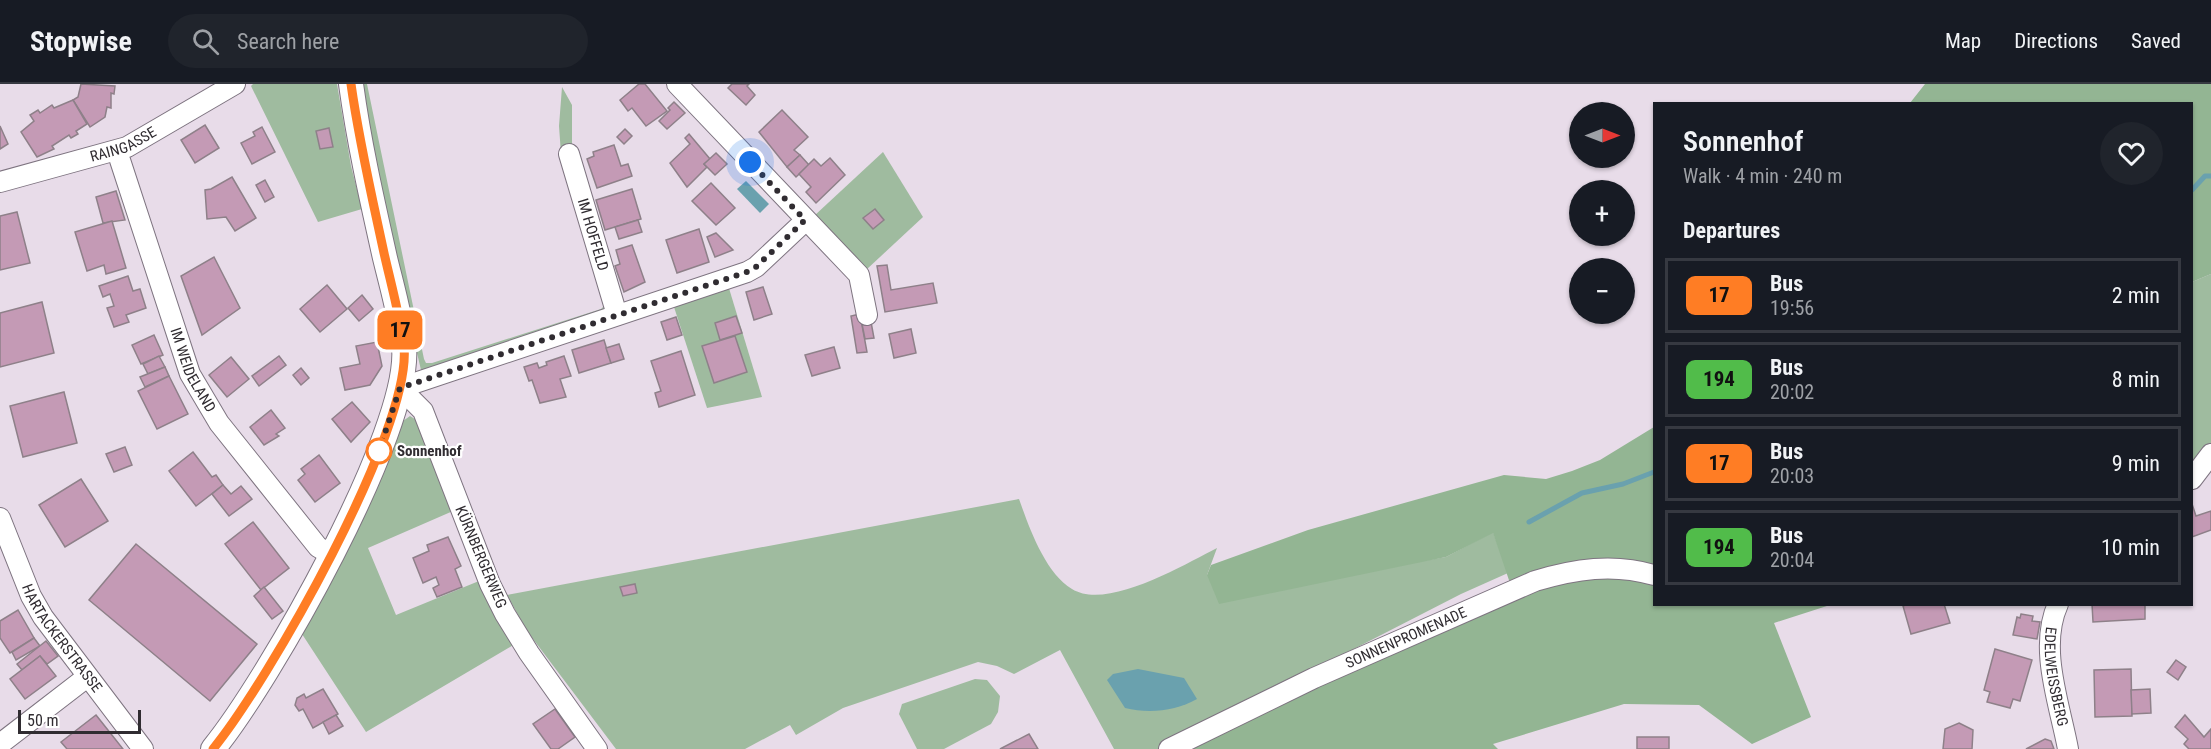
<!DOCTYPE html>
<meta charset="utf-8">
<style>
:root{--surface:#171b24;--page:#20242c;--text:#f1f3f6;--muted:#9ea1a6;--line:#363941}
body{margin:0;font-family:"Roboto Condensed",sans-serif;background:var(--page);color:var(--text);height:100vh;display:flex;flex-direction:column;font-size:22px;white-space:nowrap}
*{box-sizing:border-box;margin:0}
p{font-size:20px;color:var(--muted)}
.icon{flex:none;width:33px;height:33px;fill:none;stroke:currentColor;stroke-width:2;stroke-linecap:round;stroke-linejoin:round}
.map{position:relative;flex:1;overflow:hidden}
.sheet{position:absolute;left:1653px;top:18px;width:540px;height:504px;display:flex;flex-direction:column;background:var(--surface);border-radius:0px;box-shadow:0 2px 4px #0004}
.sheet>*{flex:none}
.badge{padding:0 12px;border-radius:9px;font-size:21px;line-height:39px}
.needle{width:39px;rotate:90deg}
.tools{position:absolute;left:1569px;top:18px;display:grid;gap:12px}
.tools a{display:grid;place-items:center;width:66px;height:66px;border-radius:50%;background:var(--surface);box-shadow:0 2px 4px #0004;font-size:30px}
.scale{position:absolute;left:18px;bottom:15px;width:123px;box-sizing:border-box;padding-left:6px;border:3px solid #302c31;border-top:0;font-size:16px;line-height:21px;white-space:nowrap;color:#302c31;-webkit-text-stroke:4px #fff;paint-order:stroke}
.you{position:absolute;width:30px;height:30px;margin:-15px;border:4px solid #fff;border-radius:50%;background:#1a73e8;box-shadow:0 0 0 9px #1a73e833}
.map>.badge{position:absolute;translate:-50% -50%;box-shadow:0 0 0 3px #fff}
h2{padding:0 30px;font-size:22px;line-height:54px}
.round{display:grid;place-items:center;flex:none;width:63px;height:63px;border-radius:32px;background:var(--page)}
.headline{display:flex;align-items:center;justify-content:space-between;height:102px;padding:0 30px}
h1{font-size:28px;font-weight:600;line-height:45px}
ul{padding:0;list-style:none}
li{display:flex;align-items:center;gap:18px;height:75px;margin:0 12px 9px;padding:0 18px;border:3px solid var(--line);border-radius:0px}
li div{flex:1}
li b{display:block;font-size:22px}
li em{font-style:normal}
li .badge{min-width:66px;font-weight:700;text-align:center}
header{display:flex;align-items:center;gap:36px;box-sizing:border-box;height:84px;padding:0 30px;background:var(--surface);border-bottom:2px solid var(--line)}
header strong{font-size:28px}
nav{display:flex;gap:33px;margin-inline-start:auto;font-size:21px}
.search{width:420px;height:54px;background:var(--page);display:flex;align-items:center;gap:15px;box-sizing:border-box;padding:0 21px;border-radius:33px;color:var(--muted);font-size:22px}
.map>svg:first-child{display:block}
</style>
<header>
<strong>Stopwise</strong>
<div class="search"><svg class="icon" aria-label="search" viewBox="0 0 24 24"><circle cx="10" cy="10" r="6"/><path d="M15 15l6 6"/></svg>Search here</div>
<nav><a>Map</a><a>Directions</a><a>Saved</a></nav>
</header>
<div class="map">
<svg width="2211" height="665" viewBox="0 0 2211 665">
<rect width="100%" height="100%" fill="#e8dce9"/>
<!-- green -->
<g fill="#9fbb9f">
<polygon points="253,0 337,0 351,82 362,125 318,138 251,2"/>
<polygon points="359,0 367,0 424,275 426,279 432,279 601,225 604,222 561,70 559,42 562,3 572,21 572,65 563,67 607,214 602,229 429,287 421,286 375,89"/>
<polygon points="883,68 923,133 866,186 814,132"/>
<polygon points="2211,190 2211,361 2192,377 2192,198"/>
<polygon points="728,201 762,313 707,324 673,220"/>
<polygon points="410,332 418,337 453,427 368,464 396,531 479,497 515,560 366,648 302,550 358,444 403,337"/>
<path d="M 1019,415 C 1029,443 1045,489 1072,505 C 1107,527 1185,480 1217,464 L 1207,491 L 1399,481 L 1446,473 L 1493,448 L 1508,489 L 1461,510 L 1159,665 L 1114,665 L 1060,566 L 1014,590 L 997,582 L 978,578 L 843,624 L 796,651 L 790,641 L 745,665 L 616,665 L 527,547 L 507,511 Z"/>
<polygon points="975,595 987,596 1000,612 998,628 991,640 944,665 917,665 899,630 902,620"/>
</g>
<!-- forest -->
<g fill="#93b593">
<polygon points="1925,0 2211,0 2211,190 2192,198 2192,20 1910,19"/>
<polygon points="1654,343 1654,520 1830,521 1774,539 1811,633 1752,660 1699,621 1624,620 1493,660 1498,665 1185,665 1513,508 1493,449 1446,473 1219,520 1207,491 1211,481 1308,446 1504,391 1546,395 1572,387 1600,376"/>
</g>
<!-- water -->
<g fill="#6aa1ae">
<polygon points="746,97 769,120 760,129 737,105"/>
<path d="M 1138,585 L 1184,594 L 1197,615 C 1176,627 1149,630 1125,624 L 1107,596 L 1113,590 Z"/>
</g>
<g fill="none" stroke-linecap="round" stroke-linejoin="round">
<!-- stream -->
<g stroke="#6aa1ae" stroke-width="5">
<polyline points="2192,106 2205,92 2211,92"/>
<polyline points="1529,438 1582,409 1623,400 1654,388"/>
</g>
</g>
<!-- building -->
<g fill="#c49ab5" stroke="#8e8089" stroke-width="1.5">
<polygon points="81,0 115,2 114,10 111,9 111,24 107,23 105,33 90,43 73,16 78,13"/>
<polygon points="639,0 645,0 667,27 646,42 632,24 628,27 620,16"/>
<polygon points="732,0 749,0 747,2 755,11 746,21 728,4"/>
<polygon points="73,16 87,40 76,47 78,50 71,54 69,51 52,62 54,65 37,73 21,48 34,37 30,31 38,26 40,29 52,21 54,24"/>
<polygon points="674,18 685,29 667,45 659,37 670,26 668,24"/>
<polygon points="782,26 808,53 794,66 800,71 787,83 759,48"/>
<polygon points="205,41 219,64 195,79 181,56"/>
<polygon points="0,42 8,60 0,65"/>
<polygon points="262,43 275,68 252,80 241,59 255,52 253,48"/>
<polygon points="329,44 333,63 320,65 316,47"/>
<polygon points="625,45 632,52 624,60 617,53"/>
<polygon points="689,50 710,75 704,80 707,83 687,103 670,79 690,60 685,54"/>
<polygon points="614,61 621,82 628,80 632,92 597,104 587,75 594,72 593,68"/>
<polygon points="716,69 727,80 715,91 704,80"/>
<polygon points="800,71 809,81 796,93 787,83"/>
<polygon points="830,74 845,91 816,119 806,108 811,103 799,90 814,75 821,82"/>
<polygon points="232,93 256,134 235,147 226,133 207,135 205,106 211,105"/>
<polygon points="265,96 274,113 265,118 256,101"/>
<polygon points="711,99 735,124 716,141 692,117"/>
<polygon points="632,105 641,135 605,146 596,116"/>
<polygon points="116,107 125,136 103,139 96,113"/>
<polygon points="875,125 884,136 873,145 863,134"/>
<polygon points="17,128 30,179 0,186 0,132"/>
<polygon points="638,136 642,148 619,155 615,143"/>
<polygon points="112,137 126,184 106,190 104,181 87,187 75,148"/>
<polygon points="699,145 709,178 677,189 666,156"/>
<polygon points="716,149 733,166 715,173 707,153"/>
<polygon points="632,161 645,198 624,208 615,182 620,180 616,166"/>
<polygon points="214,173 240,224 202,251 181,192"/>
<polygon points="887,181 891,206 933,199 937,219 885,228 877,182"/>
<polygon points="128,192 133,207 140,205 146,224 126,231 129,238 114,243 107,224 114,222 110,210 103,213 99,202"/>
<polygon points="327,201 347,225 320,248 300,225"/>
<polygon points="763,203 772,230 754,236 746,208"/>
<polygon points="362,211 373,225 359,237 348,224"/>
<polygon points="42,218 54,269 0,283 0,229"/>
<polygon points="860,230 867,268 857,269 851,232"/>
<polygon points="736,232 742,249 720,256 715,239"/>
<polygon points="676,233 682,251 667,256 661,238"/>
<polygon points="871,238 874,254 865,255 862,240"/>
<polygon points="911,245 916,269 894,274 889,250"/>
<polygon points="154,251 163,271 141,280 132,261"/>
<polygon points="735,252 747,288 714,299 702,262"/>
<polygon points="604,256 611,279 579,289 572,266"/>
<polygon points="377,258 382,282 370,301 345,306 340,284 360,280 356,262"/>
<polygon points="619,260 624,275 611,279 606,264"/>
<polygon points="834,263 840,284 812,292 805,271"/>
<polygon points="681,267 695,311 659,323 655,309 661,307 651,277"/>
<polygon points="159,272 165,283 148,290 143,280"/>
<polygon points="279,272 286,281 259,302 252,292"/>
<polygon points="564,272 571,292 560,295 566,313 540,319 532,296 529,297 524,283 537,279 539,284 547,281 546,278"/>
<polygon points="231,273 249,295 227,313 209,291"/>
<polygon points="165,283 169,292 145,303 140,293"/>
<polygon points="301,284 309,294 301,301 293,291"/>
<polygon points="169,292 188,330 157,345 138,307"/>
<polygon points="64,308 77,359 23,373 10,322"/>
<polygon points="352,318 370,338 351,358 332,335"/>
<polygon points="271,326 285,344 276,350 279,352 264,361 250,343"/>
<polygon points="125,363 132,381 114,388 106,370"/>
<polygon points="193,368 212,393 216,391 223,401 196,422 169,387"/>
<polygon points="319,371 340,399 315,418 298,396 305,390 301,385"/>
<polygon points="81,395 108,437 65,463 39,421"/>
<polygon points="223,401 231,410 241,402 252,415 229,432 212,410"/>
<polygon points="2192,420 2196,432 2211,427 2211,446 2192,453"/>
<polygon points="253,438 289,484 261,506 225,460"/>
<polygon points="448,453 461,482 455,485 462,503 437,513 433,504 439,501 436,493 423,499 413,474 429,467 427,461"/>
<polygon points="136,460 257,560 210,617 89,516"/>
<polygon points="635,500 637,509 623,512 620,503"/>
<polygon points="264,503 283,527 272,535 254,512"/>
<polygon points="1908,520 1944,520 1950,539 1911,550 1903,522"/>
<polygon points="2092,520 2145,520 2145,535 2093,538"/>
<polygon points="18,526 34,554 10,569 0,554 0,537"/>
<polygon points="2021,530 2033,532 2032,537 2040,538 2037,555 2013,551 2017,533 2020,534"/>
<polygon points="34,554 40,562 16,576 12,568"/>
<polygon points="46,557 58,572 47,580 40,572 22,586 17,580"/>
<polygon points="1995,565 2032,576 2020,617 2013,615 2010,624 1987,618 1990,608 1984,606"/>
<polygon points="40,572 56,592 25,615 10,595"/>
<polygon points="2176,576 2186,583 2178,596 2167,588"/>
<polygon points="2131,585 2132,632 2095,633 2094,586"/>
<polygon points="323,605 338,630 313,644 303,625 299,627 295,621 297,614 304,610 306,614"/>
<polygon points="2150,605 2151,629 2132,630 2131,606"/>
<polygon points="555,625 575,653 558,665 551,665 533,640"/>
<polygon points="96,631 123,665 67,665 61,658"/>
<polygon points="336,631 343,642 329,650 323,638"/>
<polygon points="2185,631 2204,653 2211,645 2211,665 2189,665 2184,660 2188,655 2175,643"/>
<polygon points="1959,639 1973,646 1972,665 1943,665 1945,645"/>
<polygon points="1029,650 1038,665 1000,665"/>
<rect x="1637" y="653" width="32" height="12"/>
<polygon points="2045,655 2051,657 2054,665 2026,665"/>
</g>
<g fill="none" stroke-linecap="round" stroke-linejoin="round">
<!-- minor casing -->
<g stroke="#7e7480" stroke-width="22">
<g id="minor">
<polyline points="677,0 859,191 867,231"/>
<path id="s1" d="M 117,67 L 190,290 L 219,339 L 318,463 L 330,470"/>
<path id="s2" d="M 569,70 L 617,231"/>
<path id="s3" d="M 0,98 L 127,63 L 235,0"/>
<polyline points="2192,395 2211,370"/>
<path id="s4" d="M 0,434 L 31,512 L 43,533 L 143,665"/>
<path id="s5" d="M 2058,520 C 2038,564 2060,621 2068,665"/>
<polyline points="0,660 87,593"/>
<polyline points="597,665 529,569 505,530 490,500 423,327 400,304 747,188 756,183 805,137"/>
<path id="s6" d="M 1169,665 L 1314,594 L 1535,497 C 1575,485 1613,479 1654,491"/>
</g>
</g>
<!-- tertiary casing -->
<g stroke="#7e7480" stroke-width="26">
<path id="tertiary" d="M 213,665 C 268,598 412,346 404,263 C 401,233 392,203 385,174 C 372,116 359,59 351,0"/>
</g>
<!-- minor -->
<use href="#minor" stroke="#fff" stroke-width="20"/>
<!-- tertiary -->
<use href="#tertiary" stroke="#fff" stroke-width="24"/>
</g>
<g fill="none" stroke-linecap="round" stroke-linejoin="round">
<!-- line casing -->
<g stroke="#fff" stroke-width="14">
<path id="line" d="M 213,665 C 268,598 412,346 404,263 C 400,232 391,200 384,169 C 372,113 359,57 351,0"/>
</g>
<!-- line -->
<use href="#line" stroke="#ff7d24" stroke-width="9"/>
<!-- walk -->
<polyline stroke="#302c31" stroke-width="6" stroke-dasharray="0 10.8" points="379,367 400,304 747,188 756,183 805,136 750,78"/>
</g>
<!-- markers -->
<circle fill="#fff" stroke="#ff7d24" stroke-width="3" cx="379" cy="367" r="12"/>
<g text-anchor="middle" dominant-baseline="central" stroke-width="4.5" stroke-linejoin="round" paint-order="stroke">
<!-- street labels -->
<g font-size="15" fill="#302c31" stroke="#fff">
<text stroke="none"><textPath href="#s3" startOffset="129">RAINGASSE</textPath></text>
<text stroke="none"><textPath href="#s2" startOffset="84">IM HOFFELD</textPath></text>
<text stroke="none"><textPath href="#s1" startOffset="232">IM WEIDELAND</textPath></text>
<text transform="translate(481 473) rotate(67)">KÜRNBERGERWEG</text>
<text stroke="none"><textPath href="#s4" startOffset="136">HARTACKERSTRASSE</textPath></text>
<text stroke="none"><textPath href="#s6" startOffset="262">SONNENPROMENADE</textPath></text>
<text stroke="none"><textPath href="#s5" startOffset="74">EDELWEISSBERG</textPath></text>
</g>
<!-- stop labels -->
<g font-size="15" font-weight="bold" fill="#302c31" stroke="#fff" text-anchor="start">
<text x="397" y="367">Sonnenhof</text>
</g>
</g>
</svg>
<div class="tools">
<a><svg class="needle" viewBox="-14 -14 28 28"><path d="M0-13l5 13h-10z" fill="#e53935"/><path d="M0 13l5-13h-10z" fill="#9ea1a6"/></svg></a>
<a>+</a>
<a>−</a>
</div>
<div class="scale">50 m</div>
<div class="you" style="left:750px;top:78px"></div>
<b class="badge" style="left:400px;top:246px;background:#ff7d24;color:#111">17</b>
<section class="sheet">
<div class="headline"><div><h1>Sonnenhof</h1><p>Walk · 4 min · 240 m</p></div><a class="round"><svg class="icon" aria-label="heart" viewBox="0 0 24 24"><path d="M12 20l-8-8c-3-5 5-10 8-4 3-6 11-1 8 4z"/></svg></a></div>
<h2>Departures</h2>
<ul>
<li><span class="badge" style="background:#ff7d24;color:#111">17</span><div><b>Bus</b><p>19:56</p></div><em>2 min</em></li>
<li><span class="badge" style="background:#51bc4a;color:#111">194</span><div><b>Bus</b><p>20:02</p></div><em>8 min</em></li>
<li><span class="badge" style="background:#ff7d24;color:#111">17</span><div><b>Bus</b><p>20:03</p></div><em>9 min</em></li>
<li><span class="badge" style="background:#51bc4a;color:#111">194</span><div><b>Bus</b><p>20:04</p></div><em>10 min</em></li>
</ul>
</section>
</div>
